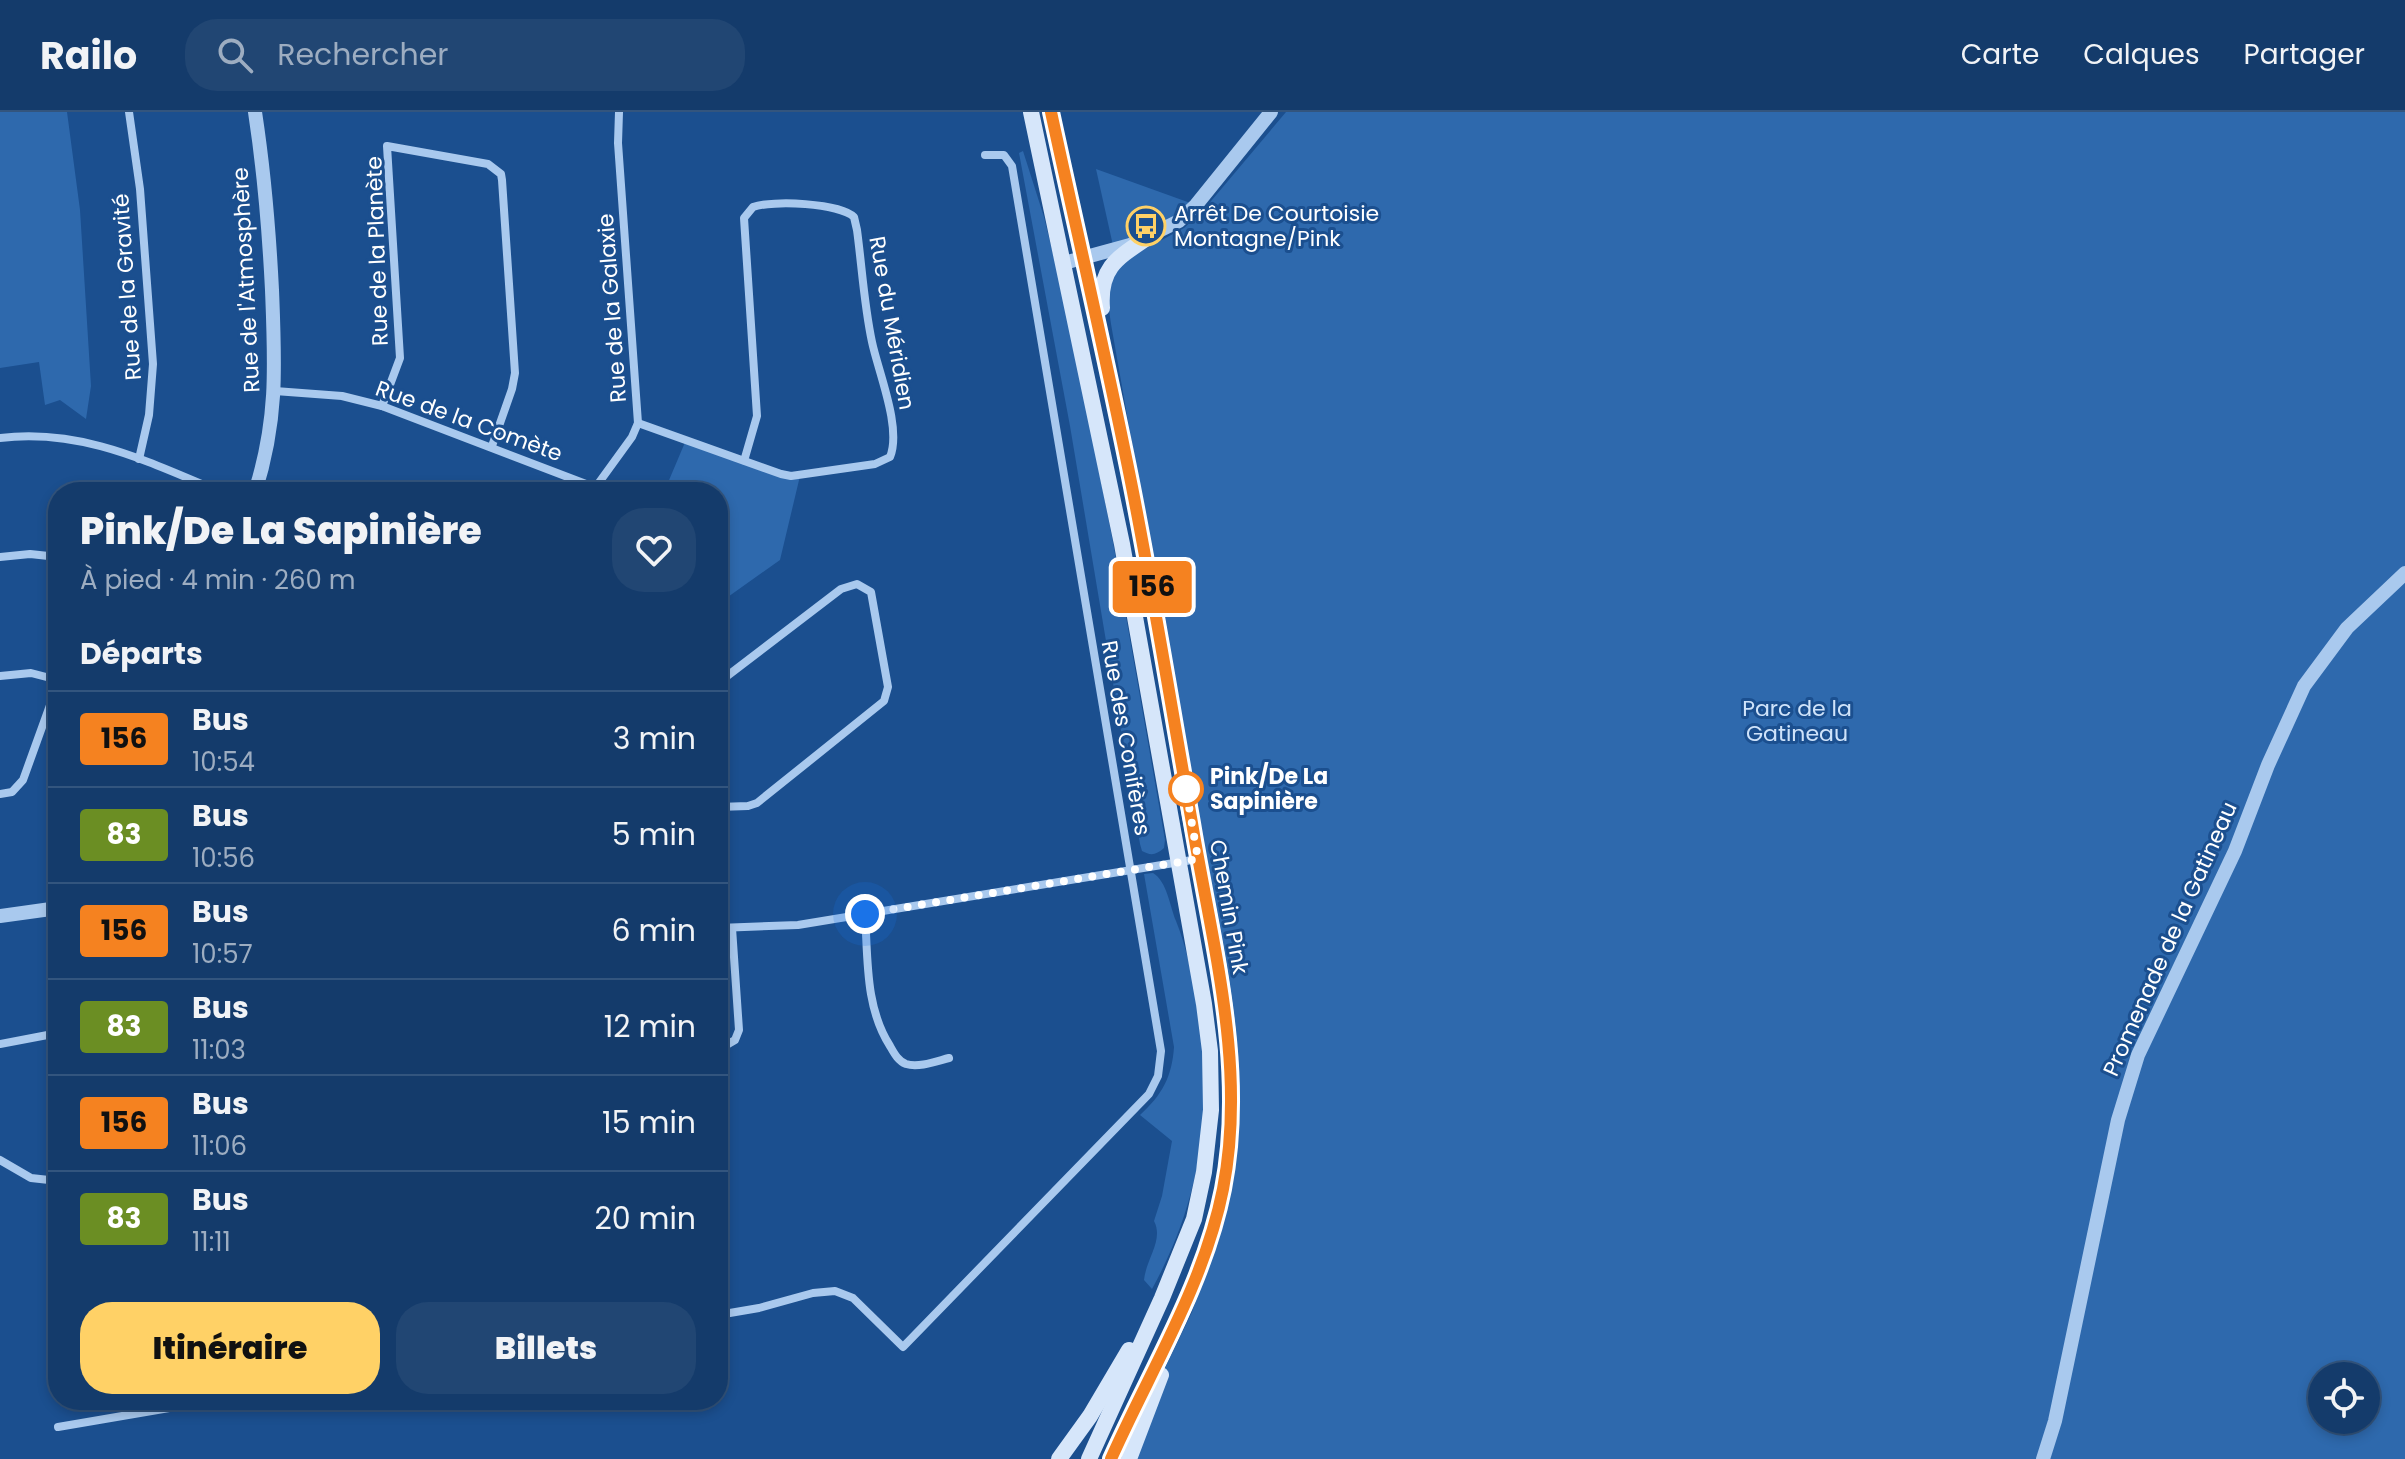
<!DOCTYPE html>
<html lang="fr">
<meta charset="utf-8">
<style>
:root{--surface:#143b6b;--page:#214673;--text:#f1f3f6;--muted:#9dadc1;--line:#33557e;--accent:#ffd166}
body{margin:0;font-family:Poppins,sans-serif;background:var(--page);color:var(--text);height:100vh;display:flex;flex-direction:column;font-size:30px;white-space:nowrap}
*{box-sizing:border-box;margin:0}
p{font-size:26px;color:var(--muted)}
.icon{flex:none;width:44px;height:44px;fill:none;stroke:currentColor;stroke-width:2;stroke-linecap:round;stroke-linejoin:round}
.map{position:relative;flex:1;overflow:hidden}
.side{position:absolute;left:48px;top:370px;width:680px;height:928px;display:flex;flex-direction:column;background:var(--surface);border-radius:32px;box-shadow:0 4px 12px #0003,0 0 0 2px var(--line)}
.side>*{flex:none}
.badge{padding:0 16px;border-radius:6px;font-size:28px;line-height:52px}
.buttons{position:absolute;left:2308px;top:1250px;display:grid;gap:16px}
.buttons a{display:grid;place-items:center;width:72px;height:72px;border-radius:50%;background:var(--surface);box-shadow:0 4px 12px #0003,0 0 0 2px var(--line);font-size:40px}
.you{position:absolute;width:40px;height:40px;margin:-20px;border:6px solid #fff;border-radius:50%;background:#1a73e8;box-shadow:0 0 0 12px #1a73e833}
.map>.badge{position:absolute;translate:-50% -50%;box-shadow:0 0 0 4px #fff}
h2{padding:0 32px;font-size:30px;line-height:72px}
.round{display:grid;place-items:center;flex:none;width:84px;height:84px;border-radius:32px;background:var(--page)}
.overview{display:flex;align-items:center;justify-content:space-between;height:136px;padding:0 32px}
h1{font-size:38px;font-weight:800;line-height:60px}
.button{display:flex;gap:16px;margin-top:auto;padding:16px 32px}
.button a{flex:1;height:92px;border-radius:32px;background:var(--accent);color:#111;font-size:32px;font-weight:800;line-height:92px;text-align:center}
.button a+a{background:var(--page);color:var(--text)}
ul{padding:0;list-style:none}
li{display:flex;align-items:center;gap:24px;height:96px;padding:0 32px;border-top:2px solid var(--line)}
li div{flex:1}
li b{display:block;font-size:30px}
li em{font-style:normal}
li .badge{min-width:88px;font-weight:700;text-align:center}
header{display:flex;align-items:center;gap:48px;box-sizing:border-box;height:112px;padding:0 40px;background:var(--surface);border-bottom:2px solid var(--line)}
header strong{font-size:38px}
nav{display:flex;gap:44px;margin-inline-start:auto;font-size:28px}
.search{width:560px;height:72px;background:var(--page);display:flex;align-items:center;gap:20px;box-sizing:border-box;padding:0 28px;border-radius:32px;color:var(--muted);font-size:30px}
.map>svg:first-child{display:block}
</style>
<header>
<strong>Railo</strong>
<div class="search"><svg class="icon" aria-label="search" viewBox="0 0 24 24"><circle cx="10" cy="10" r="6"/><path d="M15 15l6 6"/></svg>Rechercher</div>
<nav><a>Carte</a><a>Calques</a><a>Partager</a></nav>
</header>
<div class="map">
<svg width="2405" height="1347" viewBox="0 0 2405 1347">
<rect width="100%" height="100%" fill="#1b4f8f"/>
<!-- green -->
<g fill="#2e69ad" fill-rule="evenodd">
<polygon points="0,0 67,0 80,98 91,274 86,307 60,288 45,293 39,250 0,256"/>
<path d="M 1286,0 L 2405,0 L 2405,1347 L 1121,1347 L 1192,1200 L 1225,1098 L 1227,872 L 1111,212 L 1108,191 L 1109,174 L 1115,160 L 1132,144 L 1184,116 L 1201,101 ZM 2322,1264 L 2366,1264 L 2366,1308 L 2322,1308 Z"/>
<path d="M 1023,39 L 1044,105 L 1069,207 L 1113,430 L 1165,728 L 1164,736 C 1156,743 1151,744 1142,739 L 1140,732 L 1070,314 L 1019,41 Z"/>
<polygon points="1096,57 1196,93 1114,138"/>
<polygon points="686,328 800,364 780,448 718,492 718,380 664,380"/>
<path d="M 1153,761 C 1167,769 1170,795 1176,809 C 1187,836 1192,864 1197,893 C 1214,995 1202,1086 1152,1177 L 1144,1168 C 1146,1147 1164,1128 1154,1109 L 1162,1084 L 1172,1029 L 1140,1003 C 1162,983 1172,965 1174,935 L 1144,762 Z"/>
</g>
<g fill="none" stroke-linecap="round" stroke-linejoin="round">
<!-- minor -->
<g stroke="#a9c9ee" stroke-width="8">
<polyline points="129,0 140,77 153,252 149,303 139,347"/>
<polyline points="275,279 342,284 382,294 586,372 596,378"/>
<polyline points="382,294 400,246 387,34 488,52 501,62 502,68 515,261 512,277 492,334"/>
<path d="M 638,311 L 781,362 L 791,364 L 875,352 L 890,345 C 902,316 878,259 872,230 C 864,193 862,155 857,118 L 854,105 C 840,91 772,88 753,95 L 744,106 L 757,304 L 744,349"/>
<path d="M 0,326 C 82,316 148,350 221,380"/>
<polyline points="595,376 632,325 638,311 618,31 619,0"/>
<polyline points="0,445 30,442 58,445"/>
<polyline points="0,564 31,561 58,568"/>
<polyline points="718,571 841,477 857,472 871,480 888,575 884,589 757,691 748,694 718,695"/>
<polyline points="0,682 12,680 23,668 58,571"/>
<path d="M 865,802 C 868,847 865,895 890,934 C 894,941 898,949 906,952 C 919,956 937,949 949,946"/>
<polyline points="718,816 798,813 1198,747"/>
<polyline points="0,932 58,921"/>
<polyline points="718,938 735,928 739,918 732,816"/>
<polyline points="0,1048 31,1066 58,1069"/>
<polyline points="718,1203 759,1196 813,1181 835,1179 853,1186 903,1235 1149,982 1158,964 1161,939 1012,54 1004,43 985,43"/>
<polyline points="58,1315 216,1288"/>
</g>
<!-- tertiary -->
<g stroke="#a9c9ee" stroke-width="14">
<polyline points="1064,151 1130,133 1179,109 1196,93 1271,0"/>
<path d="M 255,380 C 278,308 275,253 272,178 C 269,118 264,59 255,0"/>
<polyline points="0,804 58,796"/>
<polyline points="2043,1347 2055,1309 2118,1008 2138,943 2235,739 2268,653 2304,574 2347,516 2405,461"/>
</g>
<!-- secondary -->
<g stroke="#d6e6fa" stroke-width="16">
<polyline points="1031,0 1122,432 1204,892 1210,939 1211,998 1204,1060 1194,1107 1162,1186 1089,1347"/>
<path d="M 1051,0 C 1079,125 1107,250 1132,375 C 1154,482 1171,590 1189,698 C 1211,822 1248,951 1223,1077 C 1204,1173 1151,1260 1111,1347"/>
<path d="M 1102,196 C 1099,156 1117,146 1147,126"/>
<polyline points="1059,1347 1090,1304 1129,1238"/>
<polyline points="1129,1347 1161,1263"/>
</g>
</g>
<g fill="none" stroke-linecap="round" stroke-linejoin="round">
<!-- line casing -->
<g stroke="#fff" stroke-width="18">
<path id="line" d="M 1051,0 C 1078,125 1107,249 1132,375 C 1154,487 1172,599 1192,711 C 1212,832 1247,955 1223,1077 C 1204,1173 1150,1259 1111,1347"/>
</g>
<!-- line -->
<use href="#line" stroke="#f58220" stroke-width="12"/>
<!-- walk -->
<polyline stroke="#fff" stroke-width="8" stroke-dasharray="0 14.4" points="865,802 1198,747 1186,677"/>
</g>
<!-- icons -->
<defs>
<g id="bus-ring" transform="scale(2)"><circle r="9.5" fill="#1b4f8f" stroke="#ffd166" stroke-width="1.5"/><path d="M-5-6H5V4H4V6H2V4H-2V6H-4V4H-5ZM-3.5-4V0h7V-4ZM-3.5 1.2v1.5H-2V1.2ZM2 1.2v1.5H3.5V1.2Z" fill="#ffd166"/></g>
</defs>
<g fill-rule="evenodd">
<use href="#bus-ring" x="1146" y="114"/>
</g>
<!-- markers -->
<circle fill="#fff" stroke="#f58220" stroke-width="4" cx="1186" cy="677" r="16"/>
<g text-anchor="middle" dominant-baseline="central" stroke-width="6" stroke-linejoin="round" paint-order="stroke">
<!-- poi labels -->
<g font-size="22" fill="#fff" stroke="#1b4f8f" text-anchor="start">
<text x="1174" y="101">Arrêt De Courtoisie<tspan x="1174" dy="25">Montagne/Pink</tspan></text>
</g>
<!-- street labels -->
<g font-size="22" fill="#fff" stroke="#1b4f8f">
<text transform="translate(377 139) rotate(-92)">Rue de la Planète</text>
<text transform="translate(246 168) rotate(-93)">Rue de l'Atmosphère</text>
<text transform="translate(127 175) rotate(-94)">Rue de la Gravité</text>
<text transform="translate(612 196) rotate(-94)">Rue de la Galaxie</text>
<text transform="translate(892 211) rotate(80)">Rue du Méridien</text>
<text transform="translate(469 309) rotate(20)">Rue de la Comète</text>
<text transform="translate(1126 626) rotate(80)">Rue des Conifères</text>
<text transform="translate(1229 795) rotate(80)">Chemin Pink</text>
<text transform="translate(2170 827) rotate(-66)">Promenade de la Gatineau</text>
</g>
<!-- park labels -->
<g font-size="22" fill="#cfe3fa" stroke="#1b4f8f">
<text x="1797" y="596">Parc de la<tspan x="1797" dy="25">Gatineau</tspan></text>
</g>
<!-- stop labels -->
<g font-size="22" font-weight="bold" fill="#fff" stroke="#1b4f8f" text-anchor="start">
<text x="1210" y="664">Pink/De La<tspan x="1210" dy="25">Sapinière</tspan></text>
</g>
</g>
</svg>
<div class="buttons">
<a><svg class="icon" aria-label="locate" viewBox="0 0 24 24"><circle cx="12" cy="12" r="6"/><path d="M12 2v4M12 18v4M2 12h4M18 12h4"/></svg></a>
</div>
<div class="you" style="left:865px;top:802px"></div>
<b class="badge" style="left:1152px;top:475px;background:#f58220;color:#111">156</b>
<section class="side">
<div class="overview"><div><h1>Pink/De La Sapinière</h1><p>À pied · 4 min · 260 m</p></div><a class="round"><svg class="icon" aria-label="heart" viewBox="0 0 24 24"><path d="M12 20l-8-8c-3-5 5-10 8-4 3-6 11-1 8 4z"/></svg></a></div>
<h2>Départs</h2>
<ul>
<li><span class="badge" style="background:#f58220;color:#111">156</span><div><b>Bus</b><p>10:54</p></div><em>3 min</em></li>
<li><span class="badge" style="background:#6b8e23;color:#fff">83</span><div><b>Bus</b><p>10:56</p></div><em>5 min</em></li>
<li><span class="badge" style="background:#f58220;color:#111">156</span><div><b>Bus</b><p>10:57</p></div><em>6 min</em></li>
<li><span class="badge" style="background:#6b8e23;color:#fff">83</span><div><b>Bus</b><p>11:03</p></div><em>12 min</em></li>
<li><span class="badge" style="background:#f58220;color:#111">156</span><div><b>Bus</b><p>11:06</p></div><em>15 min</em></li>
<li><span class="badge" style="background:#6b8e23;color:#fff">83</span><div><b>Bus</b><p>11:11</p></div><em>20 min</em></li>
</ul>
<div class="button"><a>Itinéraire</a><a>Billets</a></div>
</section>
</div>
